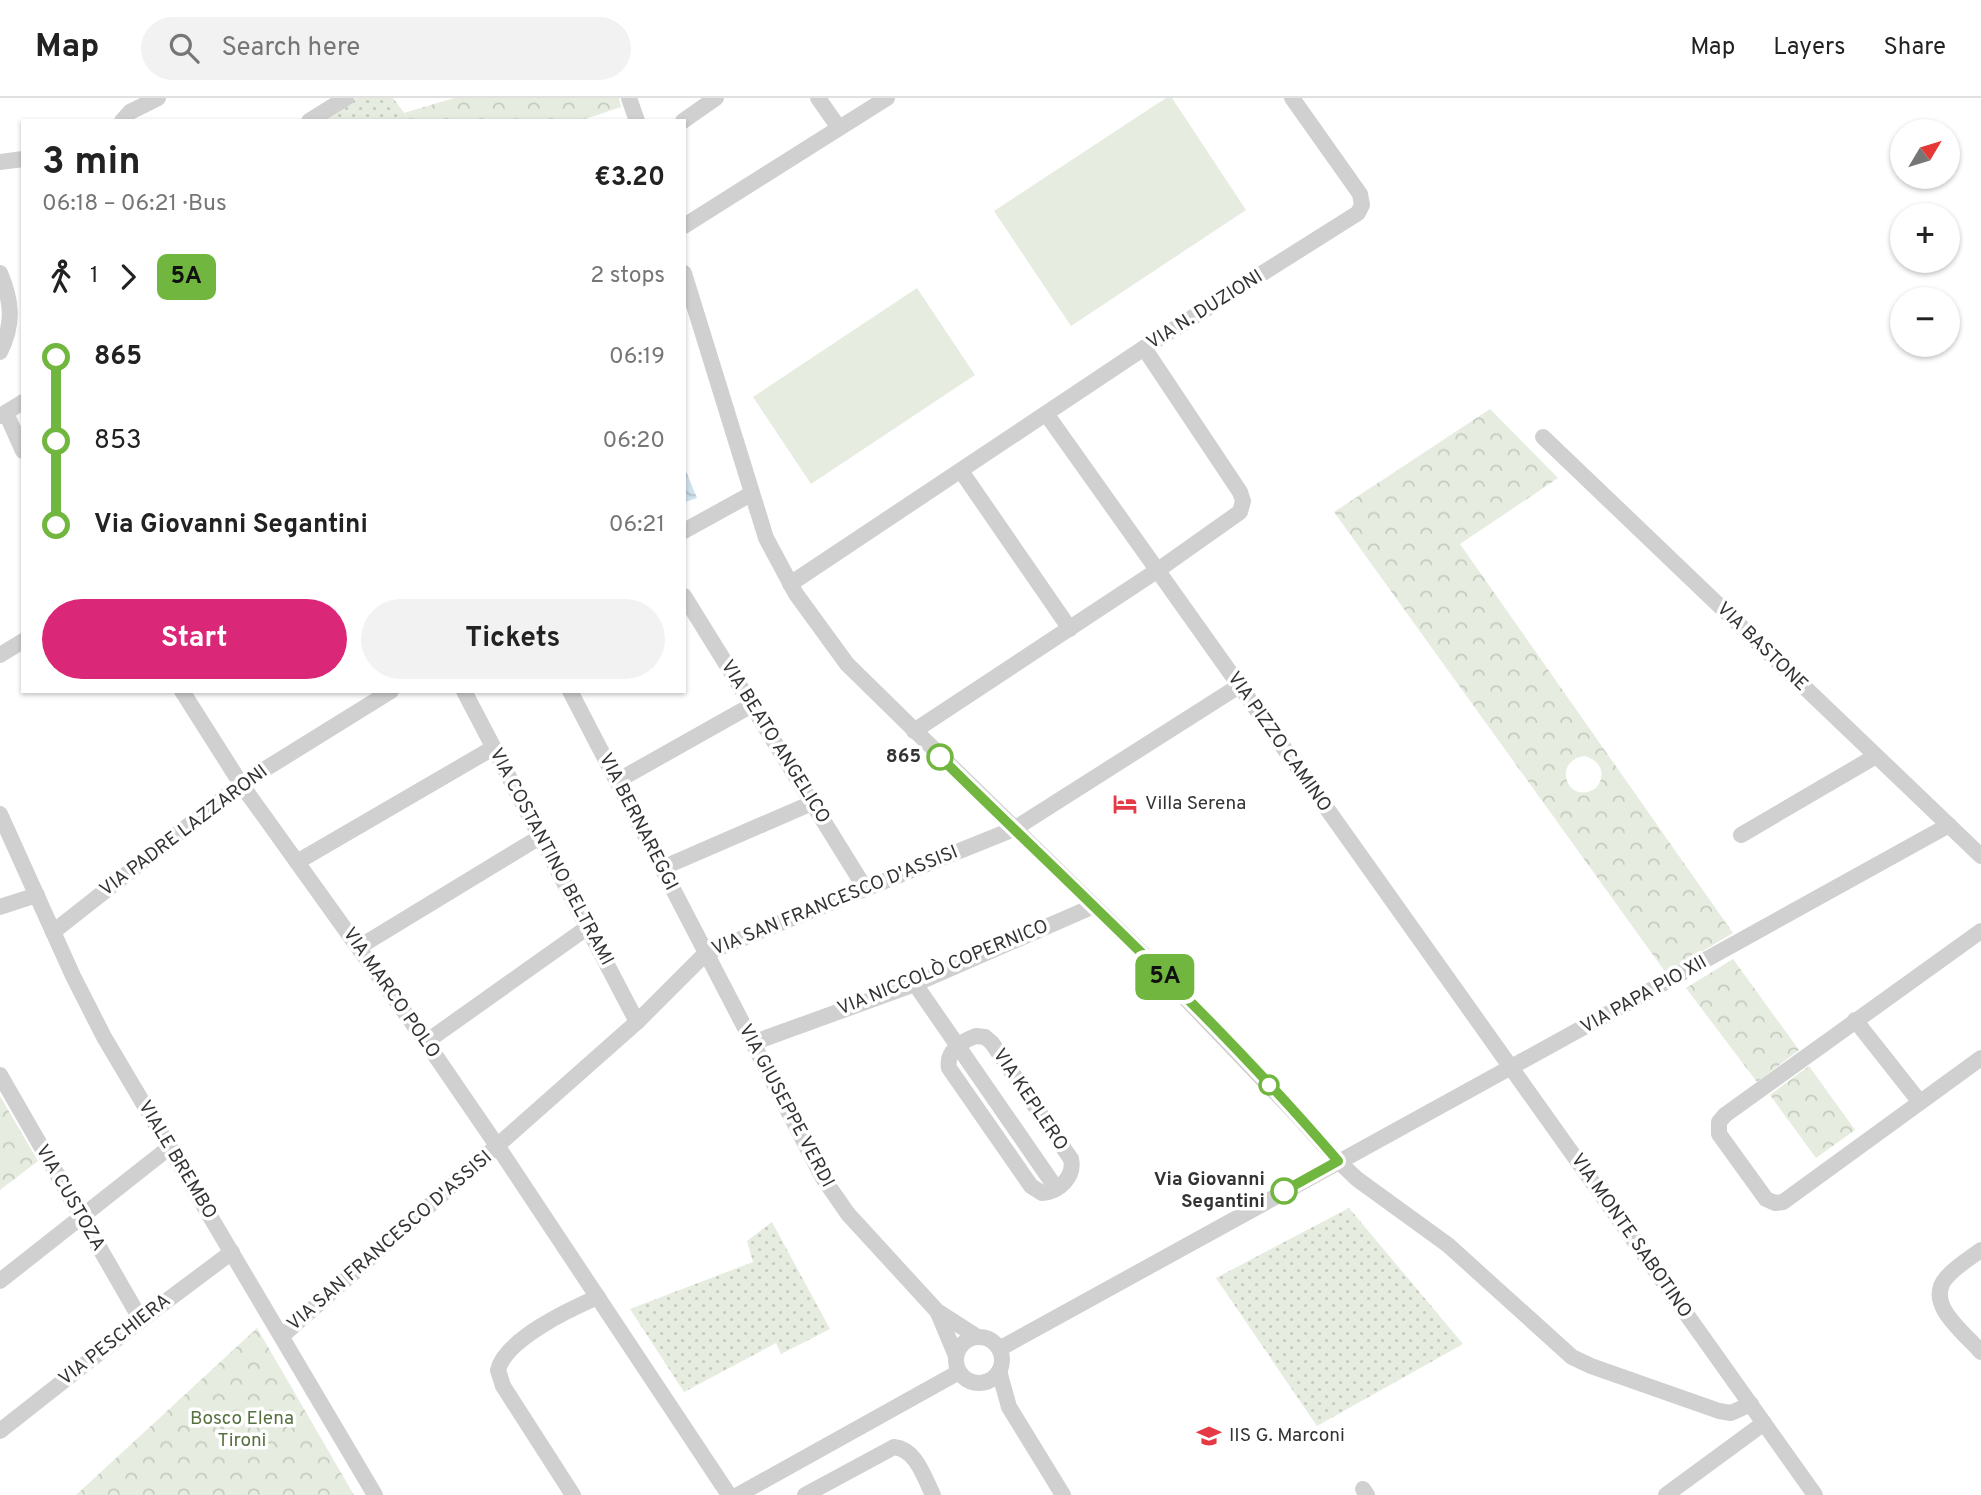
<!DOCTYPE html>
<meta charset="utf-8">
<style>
:root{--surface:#fff;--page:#f2f2f2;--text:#222;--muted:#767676;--line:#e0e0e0;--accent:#db2777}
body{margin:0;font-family:Overpass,sans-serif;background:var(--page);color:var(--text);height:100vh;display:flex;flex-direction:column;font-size:26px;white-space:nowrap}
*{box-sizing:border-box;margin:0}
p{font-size:23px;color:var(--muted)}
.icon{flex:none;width:38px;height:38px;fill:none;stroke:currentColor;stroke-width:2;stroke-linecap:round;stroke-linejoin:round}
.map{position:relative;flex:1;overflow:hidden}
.details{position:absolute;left:21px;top:21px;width:665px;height:574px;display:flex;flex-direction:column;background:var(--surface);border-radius:0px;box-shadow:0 2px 5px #0004}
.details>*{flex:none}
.badge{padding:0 14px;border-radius:10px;font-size:24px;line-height:46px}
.needle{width:46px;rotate:52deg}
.tools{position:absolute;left:1890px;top:21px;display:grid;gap:14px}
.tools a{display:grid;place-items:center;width:70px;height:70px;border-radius:50%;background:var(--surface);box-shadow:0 2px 5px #0004;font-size:35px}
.map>.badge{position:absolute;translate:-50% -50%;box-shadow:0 0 0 4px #fff}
.legs{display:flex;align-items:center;gap:10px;height:77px;padding:0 21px;font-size:23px}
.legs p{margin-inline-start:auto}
.head{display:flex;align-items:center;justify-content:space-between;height:119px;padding:0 21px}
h1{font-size:38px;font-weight:700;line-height:52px}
.action{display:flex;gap:14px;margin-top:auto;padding:14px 21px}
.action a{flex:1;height:80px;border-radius:42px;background:var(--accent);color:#fff;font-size:28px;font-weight:700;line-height:80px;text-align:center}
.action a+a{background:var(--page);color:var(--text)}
ul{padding:0 21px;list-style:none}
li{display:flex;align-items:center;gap:24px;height:84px;font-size:26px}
li i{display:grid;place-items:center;width:10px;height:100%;margin:0 9px;background:currentColor}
li i::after{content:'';width:18px;height:18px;margin:-9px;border:5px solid;border-radius:50%;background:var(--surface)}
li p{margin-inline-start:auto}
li:first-child i{background:linear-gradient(#0000 50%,currentColor 0)}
li:last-child i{background:linear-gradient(currentColor 50%,#0000 0)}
header{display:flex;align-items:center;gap:42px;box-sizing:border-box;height:98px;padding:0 35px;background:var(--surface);border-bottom:2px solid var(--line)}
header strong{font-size:33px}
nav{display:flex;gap:38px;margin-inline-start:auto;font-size:24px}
.search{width:490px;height:63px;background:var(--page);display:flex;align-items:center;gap:18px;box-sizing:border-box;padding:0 24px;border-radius:38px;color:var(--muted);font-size:26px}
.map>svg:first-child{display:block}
</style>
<header>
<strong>Map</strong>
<div class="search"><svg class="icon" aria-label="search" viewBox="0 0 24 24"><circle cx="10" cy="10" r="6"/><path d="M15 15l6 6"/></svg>Search here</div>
<nav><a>Map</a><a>Layers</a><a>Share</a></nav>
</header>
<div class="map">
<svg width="1981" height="1397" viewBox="0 0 1981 1397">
<defs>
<pattern id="grass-dots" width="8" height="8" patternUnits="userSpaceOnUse" patternTransform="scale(1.75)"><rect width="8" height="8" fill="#e6ecdf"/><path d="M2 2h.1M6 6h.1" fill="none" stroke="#c6cbc0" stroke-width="1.8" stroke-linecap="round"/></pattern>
<pattern id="forest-crowns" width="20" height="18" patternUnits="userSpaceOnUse" patternTransform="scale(1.75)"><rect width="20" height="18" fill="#e6ecdf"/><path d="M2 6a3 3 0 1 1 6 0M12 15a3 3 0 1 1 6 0" fill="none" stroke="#c6cbc0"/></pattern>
<pattern id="water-waves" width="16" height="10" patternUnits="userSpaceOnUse" patternTransform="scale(1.75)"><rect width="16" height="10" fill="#cfe2ee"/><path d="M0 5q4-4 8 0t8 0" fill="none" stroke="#b2c2cd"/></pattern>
</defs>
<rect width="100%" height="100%" fill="#fff"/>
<!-- grass -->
<g fill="url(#grass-dots)">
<polygon points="356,0 393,0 410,23 319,23"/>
<polygon points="1349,1110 1463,1246 1317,1328 1216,1180"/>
<polygon points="772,1124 830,1231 781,1256 776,1245 684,1294 630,1211 753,1164 747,1143"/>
</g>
<!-- forest -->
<g fill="url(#forest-crowns)" fill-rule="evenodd">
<polygon points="454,0 619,0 621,9 579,23 410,23 404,15"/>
<path d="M 1490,311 L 1558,380 L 1460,446 L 1733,835 L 1666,875 L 1334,414 ZM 1585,658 C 1601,663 1607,677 1596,690 C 1567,709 1551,662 1585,658 Z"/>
<polygon points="1733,861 1799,952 1757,984 1686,890"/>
<polygon points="1809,968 1855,1032 1816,1060 1770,997"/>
<polygon points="0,998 38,1063 0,1092"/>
<polygon points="257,1230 354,1397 76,1397"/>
</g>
<!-- pitch -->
<g fill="#e6ecdf">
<polygon points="1166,0 1172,0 1246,112 1071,228 994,113"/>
<polygon points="917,190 975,277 811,386 753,299"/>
</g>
<!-- water -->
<polygon fill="url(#water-waves)" points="685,371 697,400 685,404 684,372"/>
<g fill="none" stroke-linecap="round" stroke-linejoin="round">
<!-- minor -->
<g stroke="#d0d0d0" stroke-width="16">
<polyline points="629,0 637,23"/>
<polyline points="818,0 839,30"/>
<polyline points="122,23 130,14 158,0"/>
<polyline points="309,23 346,0"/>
<polyline points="683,23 716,0"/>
<polyline points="0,64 23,61"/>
<polyline points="684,128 887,0"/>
<path d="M 0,175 C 12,203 14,226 0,254"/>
<polyline points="684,175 766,440 796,496 847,566 1144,857 1297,1017 1338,1063 1357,1081 1448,1147 1572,1259 1591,1268 1719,1313 1731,1315 1751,1306"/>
<polyline points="6,315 23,353"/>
<polyline points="1047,317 1815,1397"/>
<polyline points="0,318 23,304"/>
<polyline points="1543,339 1981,758"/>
<polyline points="961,373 1070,531"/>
<polyline points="684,433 751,396"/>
<polyline points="790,486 1144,250 1358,115 1362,107 1360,96 1292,0"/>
<polyline points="684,498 865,790"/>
<polyline points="0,557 23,543"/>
<polyline points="182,593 241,686 426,944 498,1049 729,1397"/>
<polyline points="464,593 637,924"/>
<polyline points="570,593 823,1080 848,1116 937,1213 976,1238"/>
<polyline points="914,633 1158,472 1240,414 1243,403 1240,394 1144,250"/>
<polyline points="617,683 752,607"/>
<polyline points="0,716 73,878 104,939 375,1397"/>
<polyline points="1741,737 1876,658"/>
<polyline points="297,764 493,650"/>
<polyline points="662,770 812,705"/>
<polyline points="0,809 37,797"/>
<polyline points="1981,833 1725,1017 1719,1024 1719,1036 1766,1101 1775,1105 1783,1104 1981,960"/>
<polyline points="53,834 241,686 391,593"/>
<polyline points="359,849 540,739"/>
<polyline points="915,886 1056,1090"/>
<polyline points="1855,922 1919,1003"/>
<path d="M 976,938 L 985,939 L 992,945 L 1071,1061 C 1075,1079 1059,1094 1042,1095 L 1031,1088 L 949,970 C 946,953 962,943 976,938 Z"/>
<polyline points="426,944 588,829"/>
<polyline points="752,945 915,886 1094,808"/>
<polyline points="0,977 141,1222"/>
<path d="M 1981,1152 C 1970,1160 1955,1169 1946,1180 C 1924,1206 1965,1235 1981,1254"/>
<polyline points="0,1183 170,1049"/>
<polyline points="938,1215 956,1258"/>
<polyline points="282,1238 637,924 706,855 1014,731 1239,588"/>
<circle cx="979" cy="1262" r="23"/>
<path d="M 999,1251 C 1316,1076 1633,903 1949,727"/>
<polyline points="999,1273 1009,1309 1063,1397"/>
<polyline points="0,1333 141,1222 232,1154"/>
<polyline points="1363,1391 1367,1397"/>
<path d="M 573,1397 L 503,1288 L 498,1272 C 506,1241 570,1211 598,1199"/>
<polyline points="738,1397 959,1274"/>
<path d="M 805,1397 L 894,1349 C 916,1351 924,1379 933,1397"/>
<polyline points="1666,1397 1764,1325"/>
</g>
</g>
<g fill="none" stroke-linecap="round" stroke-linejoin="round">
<!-- line-1 casing -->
<g stroke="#fff" stroke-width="16">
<path id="line-1" d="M 940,659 C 1075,792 1215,919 1338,1063 L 1284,1093"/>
</g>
<!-- line-1 -->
<use href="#line-1" stroke="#71b73f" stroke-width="10"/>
</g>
<!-- icons -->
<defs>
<g id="hotel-bare" transform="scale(1.89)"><path d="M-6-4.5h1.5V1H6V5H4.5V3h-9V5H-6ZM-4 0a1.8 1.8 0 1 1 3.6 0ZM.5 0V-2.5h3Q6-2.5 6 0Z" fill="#e63946" stroke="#fff" stroke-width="2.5" paint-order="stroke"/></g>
<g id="school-bare" transform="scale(1.89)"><path d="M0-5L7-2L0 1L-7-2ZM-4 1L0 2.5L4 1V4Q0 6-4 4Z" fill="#e63946" stroke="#fff" stroke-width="2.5" paint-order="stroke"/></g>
</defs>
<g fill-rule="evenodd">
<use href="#hotel-bare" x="1125" y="706"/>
<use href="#school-bare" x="1209" y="1338"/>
</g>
<!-- markers -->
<g fill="#fff" stroke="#71b73f" stroke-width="3.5">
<circle cx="940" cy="659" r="12"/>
<circle cx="1269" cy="987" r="9"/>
<circle cx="1284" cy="1093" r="12"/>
</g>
<g text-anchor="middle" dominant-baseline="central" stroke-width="7" stroke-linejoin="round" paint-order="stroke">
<!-- street labels -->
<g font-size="19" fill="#333" stroke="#fff">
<text transform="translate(1205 212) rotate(-32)">VIA N. DUZIONI</text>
<text transform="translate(1762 549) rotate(44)">VIA BASTONE</text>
<text transform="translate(775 644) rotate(58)">VIA BEATO ANGELICO</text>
<text transform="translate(1279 644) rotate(55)">VIA PIZZO CAMINO</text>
<text transform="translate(638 724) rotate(63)">VIA BERNAREGGI</text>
<text transform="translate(184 733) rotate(-37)">VIA PADRE LAZZARONI</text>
<text transform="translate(551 759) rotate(62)">VIA COSTANTINO BELTRAMI</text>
<text transform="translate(835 803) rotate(-22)">VIA SAN FRANCESCO D'ASSISI</text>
<text transform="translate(943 870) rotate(-22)">VIA NICCOLÒ COPERNICO</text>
<text transform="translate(391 895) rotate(55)">VIA MARCO POLO</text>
<text transform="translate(1644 897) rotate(-29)">VIA PAPA PIO XII</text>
<text transform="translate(1030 1002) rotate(56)">VIA KEPLERO</text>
<text transform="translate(786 1008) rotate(62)">VIA GIUSEPPE VERDI</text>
<text transform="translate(177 1062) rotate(59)">VIALE BREMBO</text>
<text transform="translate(70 1100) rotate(60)">VIA CUSTOZA</text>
<text transform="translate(1631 1138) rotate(55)">VIA MONTE SABOTINO</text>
<text transform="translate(390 1143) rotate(-41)">VIA SAN FRANCESCO D'ASSISI</text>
<text transform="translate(115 1242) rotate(-38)">VIA PESCHIERA</text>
</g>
<!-- stop labels -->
<g font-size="19" font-weight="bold" fill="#333" stroke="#fff" text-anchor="end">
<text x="921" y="659">865</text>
<text x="1265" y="1082">Via Giovanni<tspan x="1265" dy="22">Segantini</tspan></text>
</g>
<!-- poi labels -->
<g font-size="19" fill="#333" stroke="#fff" text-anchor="start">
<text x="1145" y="706">Villa Serena</text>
<text x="1229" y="1338">IIS G. Marconi</text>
</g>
<!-- park labels -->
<g font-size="19" fill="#56703f" stroke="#fff">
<text x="242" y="1321">Bosco Elena<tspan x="242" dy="22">Tironi</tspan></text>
</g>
</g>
</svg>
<div class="tools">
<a><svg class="needle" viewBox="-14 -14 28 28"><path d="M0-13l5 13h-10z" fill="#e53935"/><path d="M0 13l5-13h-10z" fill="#767676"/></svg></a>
<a>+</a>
<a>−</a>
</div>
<b class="badge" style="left:1165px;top:879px;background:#71b73f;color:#111">5A</b>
<section class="details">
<div class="head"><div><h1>3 min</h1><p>06:18 – 06:21 · Bus</p></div><b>€3.20</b></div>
<div class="legs"><svg class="icon" aria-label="walk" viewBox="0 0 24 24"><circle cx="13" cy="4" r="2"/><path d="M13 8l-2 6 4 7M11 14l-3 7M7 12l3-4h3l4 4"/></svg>1<svg class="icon" aria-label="forward" viewBox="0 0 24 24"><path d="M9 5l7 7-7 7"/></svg><b class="badge" style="background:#71b73f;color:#111">5A</b><p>2 stops</p></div>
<ul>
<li><i style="color:#71b73f"></i><b>865</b><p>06:19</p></li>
<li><i style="color:#71b73f"></i><span>853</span><p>06:20</p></li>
<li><i style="color:#71b73f"></i><b>Via Giovanni Segantini</b><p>06:21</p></li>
</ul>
<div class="action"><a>Start</a><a>Tickets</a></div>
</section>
</div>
